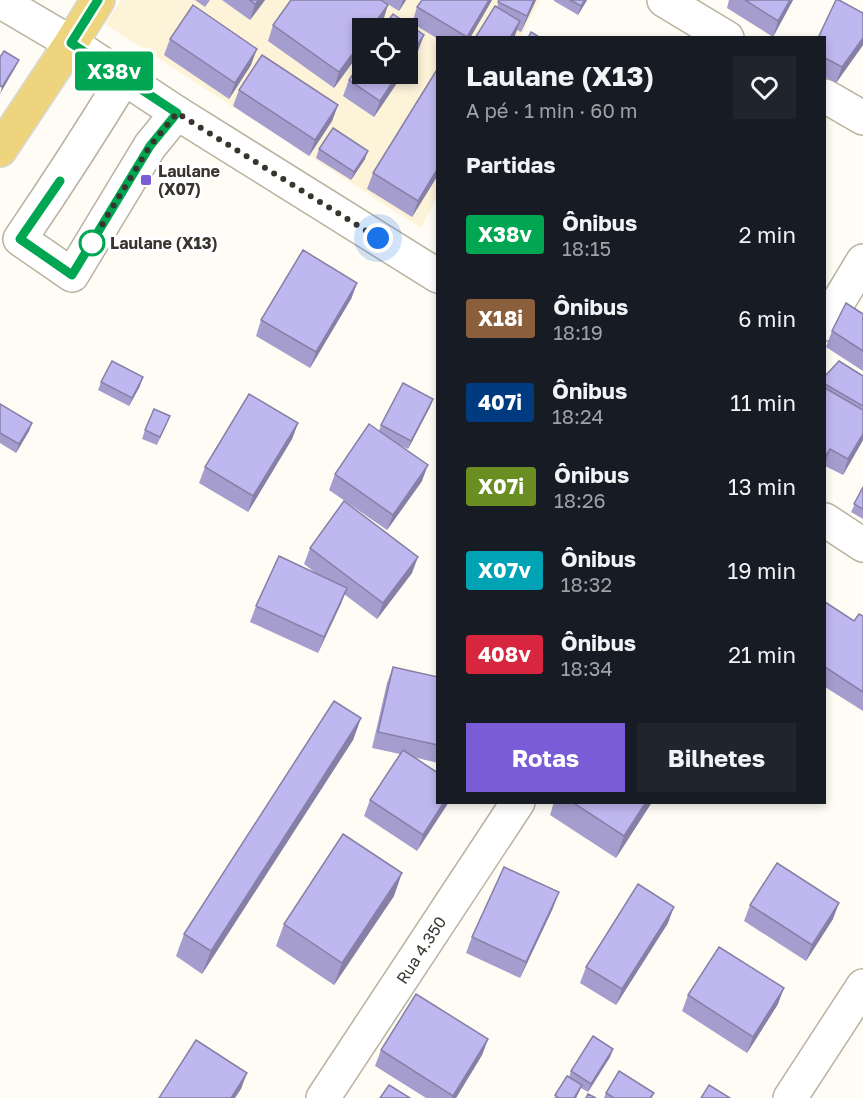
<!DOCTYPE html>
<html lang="pt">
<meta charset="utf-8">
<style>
:root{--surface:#171b24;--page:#20242c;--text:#f1f3f6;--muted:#9ea1a6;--accent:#7a5cd6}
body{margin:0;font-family:"Golos Text",sans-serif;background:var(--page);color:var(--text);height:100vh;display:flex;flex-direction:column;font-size:22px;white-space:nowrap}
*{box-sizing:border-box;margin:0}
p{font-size:20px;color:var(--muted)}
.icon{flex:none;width:33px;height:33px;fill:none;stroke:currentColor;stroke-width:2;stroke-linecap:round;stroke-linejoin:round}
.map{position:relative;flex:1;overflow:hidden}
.panel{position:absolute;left:436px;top:36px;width:390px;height:768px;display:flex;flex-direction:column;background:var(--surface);border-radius:0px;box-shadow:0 3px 9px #0003}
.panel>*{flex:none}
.badge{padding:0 12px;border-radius:4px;font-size:21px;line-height:39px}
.fabs{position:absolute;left:352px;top:18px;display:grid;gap:12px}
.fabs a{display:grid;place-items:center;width:66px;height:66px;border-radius:0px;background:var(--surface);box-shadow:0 3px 9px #0003;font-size:30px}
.you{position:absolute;width:30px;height:30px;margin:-15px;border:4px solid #fff;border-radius:50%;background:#1a73e8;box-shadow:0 0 0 9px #1a73e833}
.map>.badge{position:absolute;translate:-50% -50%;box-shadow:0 0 0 3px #fff}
h2{padding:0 30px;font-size:22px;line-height:54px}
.round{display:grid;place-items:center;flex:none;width:63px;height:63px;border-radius:0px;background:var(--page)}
.summary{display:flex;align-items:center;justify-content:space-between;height:102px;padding:0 30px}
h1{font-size:28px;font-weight:700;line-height:45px}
.cta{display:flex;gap:12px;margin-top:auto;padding:12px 30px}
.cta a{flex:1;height:69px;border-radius:0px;background:var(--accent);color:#fff;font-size:24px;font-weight:700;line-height:69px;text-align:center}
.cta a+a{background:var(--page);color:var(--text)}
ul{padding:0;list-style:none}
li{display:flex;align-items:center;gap:18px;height:84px;padding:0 30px}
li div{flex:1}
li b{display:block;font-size:22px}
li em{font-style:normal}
li .badge{min-width:66px;font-weight:700;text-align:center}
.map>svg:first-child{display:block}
</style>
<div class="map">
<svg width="863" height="1098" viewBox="0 0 863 1098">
<rect width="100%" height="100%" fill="#fefcf4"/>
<!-- built -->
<path fill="#fdf3d9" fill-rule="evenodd" d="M 121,0 L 540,0 L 520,37 L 438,38 L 438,195 L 421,228 L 105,24 ZM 363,28 L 408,28 L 408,74 L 363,74 Z"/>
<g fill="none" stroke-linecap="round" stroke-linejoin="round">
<!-- minor casing -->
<g stroke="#b9b2a0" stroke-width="36">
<g id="minor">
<polyline points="664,0 727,38"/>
<polyline points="0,1 71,43 177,113 438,276"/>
<path d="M 124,78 C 91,132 56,186 20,239 L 72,275 L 150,146 L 177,113"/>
<polyline points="825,96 863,118"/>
<polyline points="825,324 863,261"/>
<polyline points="825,520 863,545"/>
<polyline points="323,1098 518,802"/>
<polyline points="790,1098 863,986"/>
</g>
</g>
<!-- major casing -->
<g stroke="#d7d7d5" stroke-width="36">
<polyline id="major" points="0,150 71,43 98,0"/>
</g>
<!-- minor -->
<use href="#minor" stroke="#fff" stroke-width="33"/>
<!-- major -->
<use href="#major" stroke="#eed47d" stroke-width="33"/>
</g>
<!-- wall -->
<g fill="#a49dce">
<polygon points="195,0 210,0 205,7"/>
<polygon points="222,0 265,0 250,20"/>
<polygon points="381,0 406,0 399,11"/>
<polygon points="492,0 470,38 438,38 438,39 412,23 417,7"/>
<polygon points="499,0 536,0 521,32 517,30 514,38 475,38 497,7"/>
<polygon points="554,0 587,0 578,15 554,1"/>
<polygon points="729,0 793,0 773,37 727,8"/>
<polygon points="863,13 863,45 836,83 825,77 825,38"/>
<polygon points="383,21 377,28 363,28 363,48 334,88 268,41 273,25"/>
<polygon points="170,39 251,65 229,99 164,55"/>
<polygon points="363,74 403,74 374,117 343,96 349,80"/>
<polygon points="239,90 338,105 332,121 309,156 233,106"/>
<polygon points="319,149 365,159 351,180 316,158"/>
<polygon points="373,173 438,175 412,217 367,189"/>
<polygon points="357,283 351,299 310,368 256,336 261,320"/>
<polygon points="863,314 863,371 826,347 832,331"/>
<polygon points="825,376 863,376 863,440 843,475 825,466"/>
<polygon points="101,382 140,386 129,406 98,390"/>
<polygon points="433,399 430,407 408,449 395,443 422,481 387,530 329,490 335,474 379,431 381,425"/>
<polygon points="0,404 32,423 29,431 16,453 0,443"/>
<polygon points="170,416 157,445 142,439 145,430"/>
<polygon points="298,423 292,439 248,512 199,483 205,467"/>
<polygon points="863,487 863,519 851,512"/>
<polygon points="310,548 412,573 377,619 344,594 318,653 250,622 256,606 317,574 304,564"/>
<polygon points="825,602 854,621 863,616 863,711 825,687"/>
<polygon points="393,667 438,677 438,763 413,757 438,802 417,851 364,816 370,800 400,754 372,748 387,683"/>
<polygon points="361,718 353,740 202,974 176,956 184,934"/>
<polygon points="554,802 652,802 616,858 550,815"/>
<polygon points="394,896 334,985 276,946 284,924"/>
<polygon points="750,905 833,919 806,961 744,921"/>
<polygon points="553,908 520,978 466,953 472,937"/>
<polygon points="668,923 616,1005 580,983 586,967"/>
<polygon points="688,995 778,1004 747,1053 682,1011"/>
<polygon points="488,1039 482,1055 456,1098 426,1098 375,1066 381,1050"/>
<polygon points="613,1049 610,1057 588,1092 581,1088 576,1098 554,1098 569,1077 571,1071"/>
<polygon points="606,1093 654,1093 652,1098 604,1098"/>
</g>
<!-- shaded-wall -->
<g fill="#8680a7">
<polygon points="259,0 265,0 250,20 255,4"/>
<polygon points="403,0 406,0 399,11"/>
<polygon points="489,0 492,0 470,38 467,38"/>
<polygon points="534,0 536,0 521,32 527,16"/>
<polygon points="585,0 587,0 578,15 581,6"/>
<polygon points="790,0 793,0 773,37 778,21"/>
<polygon points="388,5 383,21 377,28 371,28"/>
<polygon points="520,21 514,38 510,38"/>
<polygon points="424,35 418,51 408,66 408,59"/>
<polygon points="863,38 863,45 836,83 842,67"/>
<polygon points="363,40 363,48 334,88 339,72"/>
<polygon points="257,49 251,65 229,99 235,83"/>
<polygon points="19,60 15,68 0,94 2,87"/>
<polygon points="398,74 403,74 374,117 380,101"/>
<polygon points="338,105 332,121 309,156 315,140"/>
<polygon points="368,151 365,159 351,180 354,172"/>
<polygon points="438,168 438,175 412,217 418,201"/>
<polygon points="357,283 351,299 310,368 316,352"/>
<polygon points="143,377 140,386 129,406 132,398"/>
<polygon points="433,399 430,407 408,449 411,441"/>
<polygon points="32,423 29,431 16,453 19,444"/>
<polygon points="298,423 292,439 248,512 253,496"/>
<polygon points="863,434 863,440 843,475 848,459"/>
<polygon points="830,449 825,464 825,457"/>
<polygon points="428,465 422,481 387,530 393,515"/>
<polygon points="418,557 412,573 377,619 383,603"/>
<polygon points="347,588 341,604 318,653 324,637"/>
<polygon points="361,718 353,740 202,974 211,951"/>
<polygon points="444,802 449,802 417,851 423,835"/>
<polygon points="646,802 652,802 616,858 624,836"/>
<polygon points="402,873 394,896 334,985 342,963"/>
<polygon points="559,892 553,908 520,978 526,962"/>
<polygon points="839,903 833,919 806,961 812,945"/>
<polygon points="674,907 668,923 616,1005 622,989"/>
<polygon points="784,988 778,1004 747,1053 753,1037"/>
<polygon points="488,1039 482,1055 456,1098 452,1098"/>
<polygon points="613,1049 610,1057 588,1092 591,1084"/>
<polygon points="247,1073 241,1089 235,1098 231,1098"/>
<polygon points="582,1085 576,1098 574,1098"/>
</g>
<!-- building -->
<g fill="#bfb7ef" stroke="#8680a7" stroke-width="1.5">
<polygon points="250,0 259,0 255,4"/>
<polygon points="291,0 381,0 388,5 371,28 363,28 363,40 339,72 273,25"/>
<polygon points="422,0 489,0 467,37 417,7"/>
<polygon points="499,0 534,0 527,16 498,2"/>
<polygon points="570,0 585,0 581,6"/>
<polygon points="745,0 790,0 778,21"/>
<polygon points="836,0 839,0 863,13 863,38 842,67 825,58 825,38 818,38"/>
<polygon points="193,5 257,49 235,83 170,39"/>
<polygon points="495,6 520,21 510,38 475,38"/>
<polygon points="393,14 424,35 408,59 408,28 383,28"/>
<polygon points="531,32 541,38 528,38"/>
<polygon points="4,51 19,60 2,87 0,86 0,57"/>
<polygon points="262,55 338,105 315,140 239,90"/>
<polygon points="363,59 363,74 398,74 380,101 349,80"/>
<polygon points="438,68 438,168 418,201 373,173"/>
<polygon points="333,128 368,151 354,172 319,149"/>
<polygon points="303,250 357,283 316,352 261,320"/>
<polygon points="846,303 863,314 863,351 832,331"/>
<polygon points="112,361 143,377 132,398 101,382"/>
<polygon points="839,361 863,376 863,406 825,384 825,376"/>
<polygon points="403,383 433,399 411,441 381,425"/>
<polygon points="825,388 863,410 863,434 848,459 830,449 825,457"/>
<polygon points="249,394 298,423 253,496 205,467"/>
<polygon points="0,404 32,423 19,444 0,433"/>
<polygon points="154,409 170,416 160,437 145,430"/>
<polygon points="369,424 428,465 393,515 335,474"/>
<polygon points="863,487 863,509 854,504"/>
<polygon points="344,501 418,557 383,603 310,548"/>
<polygon points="279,556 347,588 324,637 256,606"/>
<polygon points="825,602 854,621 859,614 863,616 863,692 825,667"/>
<polygon points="393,667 438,677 438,745 378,732"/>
<polygon points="334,701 361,718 211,951 184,934"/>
<polygon points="403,750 438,773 438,802 444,802 423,835 370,800"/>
<polygon points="572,802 646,802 624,836"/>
<polygon points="343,834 402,873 342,963 284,924"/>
<polygon points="777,863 839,903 812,945 750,905"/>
<polygon points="504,867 559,892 526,962 472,937"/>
<polygon points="638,884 674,907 622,989 586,967"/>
<polygon points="719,947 784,988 753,1037 688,995"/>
<polygon points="416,994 488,1039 453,1096 381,1050"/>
<polygon points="593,1036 613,1049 591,1084 571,1071"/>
<polygon points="196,1040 247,1073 231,1098 159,1098"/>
<polygon points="619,1071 654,1093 650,1098 614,1098 606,1093"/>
<polygon points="567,1076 582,1085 574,1098 559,1098 555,1095"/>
<polygon points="389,1085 410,1098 380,1098"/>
<polygon points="709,1085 730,1098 701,1098"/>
<polygon points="588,1094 596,1098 586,1098"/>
</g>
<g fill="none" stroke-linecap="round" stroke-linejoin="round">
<!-- line casing -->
<g stroke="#fff" stroke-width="14">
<polyline id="line" points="60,181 20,239 72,275 150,146 177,113 71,43 98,0"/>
</g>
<!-- line -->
<use href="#line" stroke="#00a651" stroke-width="9"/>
<!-- walk -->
<polyline stroke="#38352e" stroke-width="6" stroke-dasharray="0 10.8" points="92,243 106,218 150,146 177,113 378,238"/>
</g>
<!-- markers -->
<rect fill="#7a5cd6" stroke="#fff" stroke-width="2" x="140" y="174" width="12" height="12" rx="3"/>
<circle fill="#fff" stroke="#00a651" stroke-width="3" cx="92" cy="243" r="12"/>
<g text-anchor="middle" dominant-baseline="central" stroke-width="6" stroke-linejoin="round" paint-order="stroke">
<!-- poi labels -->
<g font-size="16" font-weight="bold" fill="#38352e" stroke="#fff" text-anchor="start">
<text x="158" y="171">Laulane<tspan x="158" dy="18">(X07)</tspan></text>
</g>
<!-- stop labels -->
<g font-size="16" font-weight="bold" fill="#38352e" stroke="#fff" text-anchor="start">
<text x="110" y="243">Laulane (X13)</text>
</g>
<!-- street labels -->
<g font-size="16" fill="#38352e" stroke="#fff">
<text transform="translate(421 950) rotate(-57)">Rua 4.350</text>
</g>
</g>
</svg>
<div class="fabs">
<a><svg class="icon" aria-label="locate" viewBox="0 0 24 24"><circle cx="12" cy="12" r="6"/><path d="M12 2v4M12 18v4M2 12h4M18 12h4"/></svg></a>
</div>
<div class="you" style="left:378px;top:238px"></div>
<b class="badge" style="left:114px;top:71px;background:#00a651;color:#fff">X38v</b>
<section class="panel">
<div class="summary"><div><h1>Laulane (X13)</h1><p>A pé · 1 min · 60 m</p></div><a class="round"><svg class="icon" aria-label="heart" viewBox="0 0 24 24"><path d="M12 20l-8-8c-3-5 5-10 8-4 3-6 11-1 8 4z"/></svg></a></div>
<h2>Partidas</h2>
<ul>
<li><span class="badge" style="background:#00a651;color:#fff">X38v</span><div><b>Ônibus</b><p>18:15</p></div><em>2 min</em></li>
<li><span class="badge" style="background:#8b5e3c;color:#fff">X18i</span><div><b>Ônibus</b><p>18:19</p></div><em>6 min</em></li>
<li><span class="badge" style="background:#003b80;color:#fff">407i</span><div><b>Ônibus</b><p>18:24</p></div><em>11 min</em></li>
<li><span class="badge" style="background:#6b8e23;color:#fff">X07i</span><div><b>Ônibus</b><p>18:26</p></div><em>13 min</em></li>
<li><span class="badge" style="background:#00a3b4;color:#fff">X07v</span><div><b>Ônibus</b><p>18:32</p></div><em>19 min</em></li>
<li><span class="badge" style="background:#d7263d;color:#fff">408v</span><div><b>Ônibus</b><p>18:34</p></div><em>21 min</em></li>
</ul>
<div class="cta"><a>Rotas</a><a>Bilhetes</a></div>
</section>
</div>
